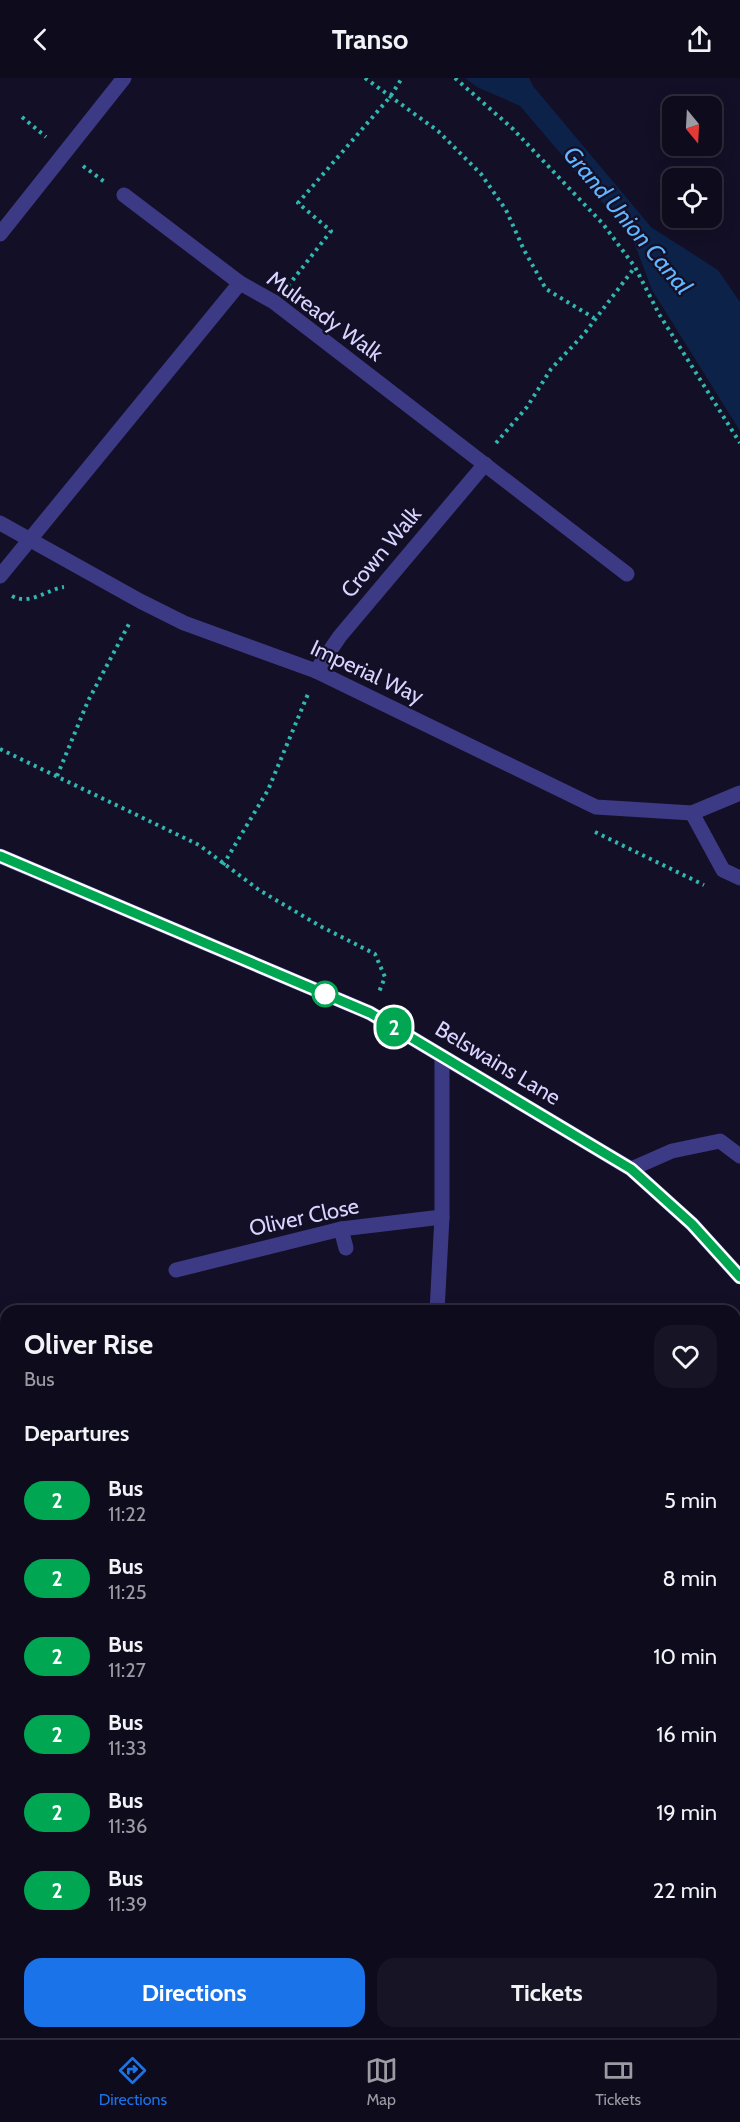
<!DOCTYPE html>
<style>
:root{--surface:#0e0b1c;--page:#171425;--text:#f1f3f6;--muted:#9b9ba3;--line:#2e2b3b;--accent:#1a73e8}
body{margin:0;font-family:Cabin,sans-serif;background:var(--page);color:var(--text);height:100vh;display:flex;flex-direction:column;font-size:22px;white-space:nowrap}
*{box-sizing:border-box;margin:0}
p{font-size:20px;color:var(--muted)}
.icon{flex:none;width:33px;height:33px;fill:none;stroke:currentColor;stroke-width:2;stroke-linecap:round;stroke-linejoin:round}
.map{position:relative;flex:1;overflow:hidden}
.sheet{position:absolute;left:0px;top:1227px;width:741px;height:734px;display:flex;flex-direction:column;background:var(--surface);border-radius:18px 18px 0 0;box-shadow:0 3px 15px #0003,0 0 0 2px var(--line)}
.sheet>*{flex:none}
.badge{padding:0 12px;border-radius:20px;font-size:21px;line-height:39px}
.needle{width:39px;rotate:162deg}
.buttons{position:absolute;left:662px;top:18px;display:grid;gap:12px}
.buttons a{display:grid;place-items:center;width:60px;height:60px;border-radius:12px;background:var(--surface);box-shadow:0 3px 15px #0003,0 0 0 2px var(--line);font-size:30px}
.map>.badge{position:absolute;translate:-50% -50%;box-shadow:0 0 0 3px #fff}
h2{padding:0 24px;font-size:22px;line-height:54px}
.round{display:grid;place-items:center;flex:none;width:63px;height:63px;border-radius:18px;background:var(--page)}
.overview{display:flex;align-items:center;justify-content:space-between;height:102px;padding:0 24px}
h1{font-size:28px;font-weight:800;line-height:45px}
.primary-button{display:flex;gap:12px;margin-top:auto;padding:12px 24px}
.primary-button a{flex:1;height:69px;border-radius:18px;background:var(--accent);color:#fff;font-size:24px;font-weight:800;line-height:69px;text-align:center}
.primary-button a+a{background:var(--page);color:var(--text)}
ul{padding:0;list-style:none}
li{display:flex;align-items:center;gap:18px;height:78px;padding:0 24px}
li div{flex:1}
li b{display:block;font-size:22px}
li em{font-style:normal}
li .badge{min-width:66px;font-weight:700;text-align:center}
header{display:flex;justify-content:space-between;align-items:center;height:78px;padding:0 24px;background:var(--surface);font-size:27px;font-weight:800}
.tabs{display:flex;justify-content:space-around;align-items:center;height:84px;border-top:2px solid var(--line);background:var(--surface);font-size:16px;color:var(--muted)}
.tabs a{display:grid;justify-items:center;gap:3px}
.tabs .on{color:var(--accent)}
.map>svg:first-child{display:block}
</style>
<header><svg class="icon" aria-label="back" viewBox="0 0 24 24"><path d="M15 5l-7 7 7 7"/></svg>Transo<svg class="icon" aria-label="share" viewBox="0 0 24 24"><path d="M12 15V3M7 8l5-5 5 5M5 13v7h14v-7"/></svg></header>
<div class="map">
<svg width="740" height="1960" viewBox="0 0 740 1960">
<rect width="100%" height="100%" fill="#130f26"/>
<!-- water -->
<polygon fill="#0c2248" points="465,0 529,0 533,8 651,149 718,192 740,224 740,353 652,212 632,159 520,28 477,9"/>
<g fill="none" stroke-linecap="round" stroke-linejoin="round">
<!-- path -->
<g stroke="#2fb8b0" stroke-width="4" stroke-dasharray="3 4.5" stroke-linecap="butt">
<polyline points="365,0 438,53 481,96 506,132 524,172 546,211 594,240"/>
<polyline points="455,0 513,51 603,146 635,189 659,236 740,365"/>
<polyline points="22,39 46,59"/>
<polyline points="83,88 106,105"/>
<polyline points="288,208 331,153 298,125 390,19 402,0"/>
<polyline points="496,365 527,329 551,291 584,256 635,189"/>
<path d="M 12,518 C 30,528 48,511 64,509"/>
<polyline points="0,671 199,767 259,812 320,848 375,876 385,899 379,914"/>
<polyline points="57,698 88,623 130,544"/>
<polyline points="595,754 704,807"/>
<polyline points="223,787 268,712 308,616"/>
</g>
<!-- service -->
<polyline stroke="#3d3a85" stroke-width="15" points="341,1151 346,1170"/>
<!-- minor -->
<g stroke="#3d3a85" stroke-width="15">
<polyline points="124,117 240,205"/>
<polyline points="0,156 124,0"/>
<polyline points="0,445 140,523 184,545 316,593 596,729 692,735 740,715"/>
<polyline points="0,498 240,205 274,224 627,496"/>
<polyline points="316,593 340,558 485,386"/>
<polyline points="692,735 723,792 740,800"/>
<polyline points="631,1091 672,1073 720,1063 740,1078"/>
<polyline points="176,1192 341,1151 442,1139"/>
<polyline points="437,1233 442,1139 442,978"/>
<polyline points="71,1960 72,1954"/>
<polyline points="508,1960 508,1954"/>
</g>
<!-- tertiary -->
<polyline stroke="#3d3a85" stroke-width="15" points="0,778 370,935 631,1091 692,1146 740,1199"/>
</g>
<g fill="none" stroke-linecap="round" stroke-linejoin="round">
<!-- line casing -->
<g stroke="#fff" stroke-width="14">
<polyline id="line" points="0,778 370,935 631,1091 692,1146 740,1199"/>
</g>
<!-- line -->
<use href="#line" stroke="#00a651" stroke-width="9"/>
</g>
<!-- markers -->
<circle fill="#fff" stroke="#00a651" stroke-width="3" cx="325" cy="916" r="12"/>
<g text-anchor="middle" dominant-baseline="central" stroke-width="4.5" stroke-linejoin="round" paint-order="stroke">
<!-- street labels -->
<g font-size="22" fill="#d9d4ff" stroke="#130f26">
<text transform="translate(325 238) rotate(36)">Mulready Walk</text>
<text transform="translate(381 474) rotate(-50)">Crown Walk</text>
<text transform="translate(367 594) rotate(25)">Imperial Way</text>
<text transform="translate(498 985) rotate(31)">Belswains Lane</text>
<text transform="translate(304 1139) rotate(-12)">Oliver Close</text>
</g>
<!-- water labels -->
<g font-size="24" font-style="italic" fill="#62b6ff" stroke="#130f26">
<text transform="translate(628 142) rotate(50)">Grand Union Canal</text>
</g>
</g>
</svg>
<div class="buttons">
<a><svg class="needle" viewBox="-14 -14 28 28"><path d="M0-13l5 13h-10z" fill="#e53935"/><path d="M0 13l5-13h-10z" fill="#9b9ba3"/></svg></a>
<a><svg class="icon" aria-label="locate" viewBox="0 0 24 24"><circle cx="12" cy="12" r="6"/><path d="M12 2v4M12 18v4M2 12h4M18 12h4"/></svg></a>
</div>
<b class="badge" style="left:394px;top:949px;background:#00a651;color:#fff">2</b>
<section class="sheet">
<div class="overview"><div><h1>Oliver Rise</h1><p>Bus</p></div><a class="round"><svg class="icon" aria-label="heart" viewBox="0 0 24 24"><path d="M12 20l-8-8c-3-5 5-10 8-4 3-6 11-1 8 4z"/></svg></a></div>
<h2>Departures</h2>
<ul>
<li><span class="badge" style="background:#00a651;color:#fff">2</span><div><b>Bus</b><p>11:22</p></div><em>5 min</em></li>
<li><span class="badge" style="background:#00a651;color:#fff">2</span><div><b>Bus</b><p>11:25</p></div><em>8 min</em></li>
<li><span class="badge" style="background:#00a651;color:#fff">2</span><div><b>Bus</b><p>11:27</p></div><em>10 min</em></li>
<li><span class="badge" style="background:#00a651;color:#fff">2</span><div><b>Bus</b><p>11:33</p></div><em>16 min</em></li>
<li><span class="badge" style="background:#00a651;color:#fff">2</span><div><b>Bus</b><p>11:36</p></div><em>19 min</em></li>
<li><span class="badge" style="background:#00a651;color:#fff">2</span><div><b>Bus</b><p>11:39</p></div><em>22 min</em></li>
</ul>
<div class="primary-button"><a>Directions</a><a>Tickets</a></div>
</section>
</div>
<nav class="tabs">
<a class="on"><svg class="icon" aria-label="directions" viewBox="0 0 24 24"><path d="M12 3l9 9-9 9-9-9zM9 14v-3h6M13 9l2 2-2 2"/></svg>Directions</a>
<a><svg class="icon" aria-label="map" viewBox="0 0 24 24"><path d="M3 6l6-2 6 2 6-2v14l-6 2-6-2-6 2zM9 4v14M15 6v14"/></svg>Map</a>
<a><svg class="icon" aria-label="tickets" viewBox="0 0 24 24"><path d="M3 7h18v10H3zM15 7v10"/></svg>Tickets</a>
</nav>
